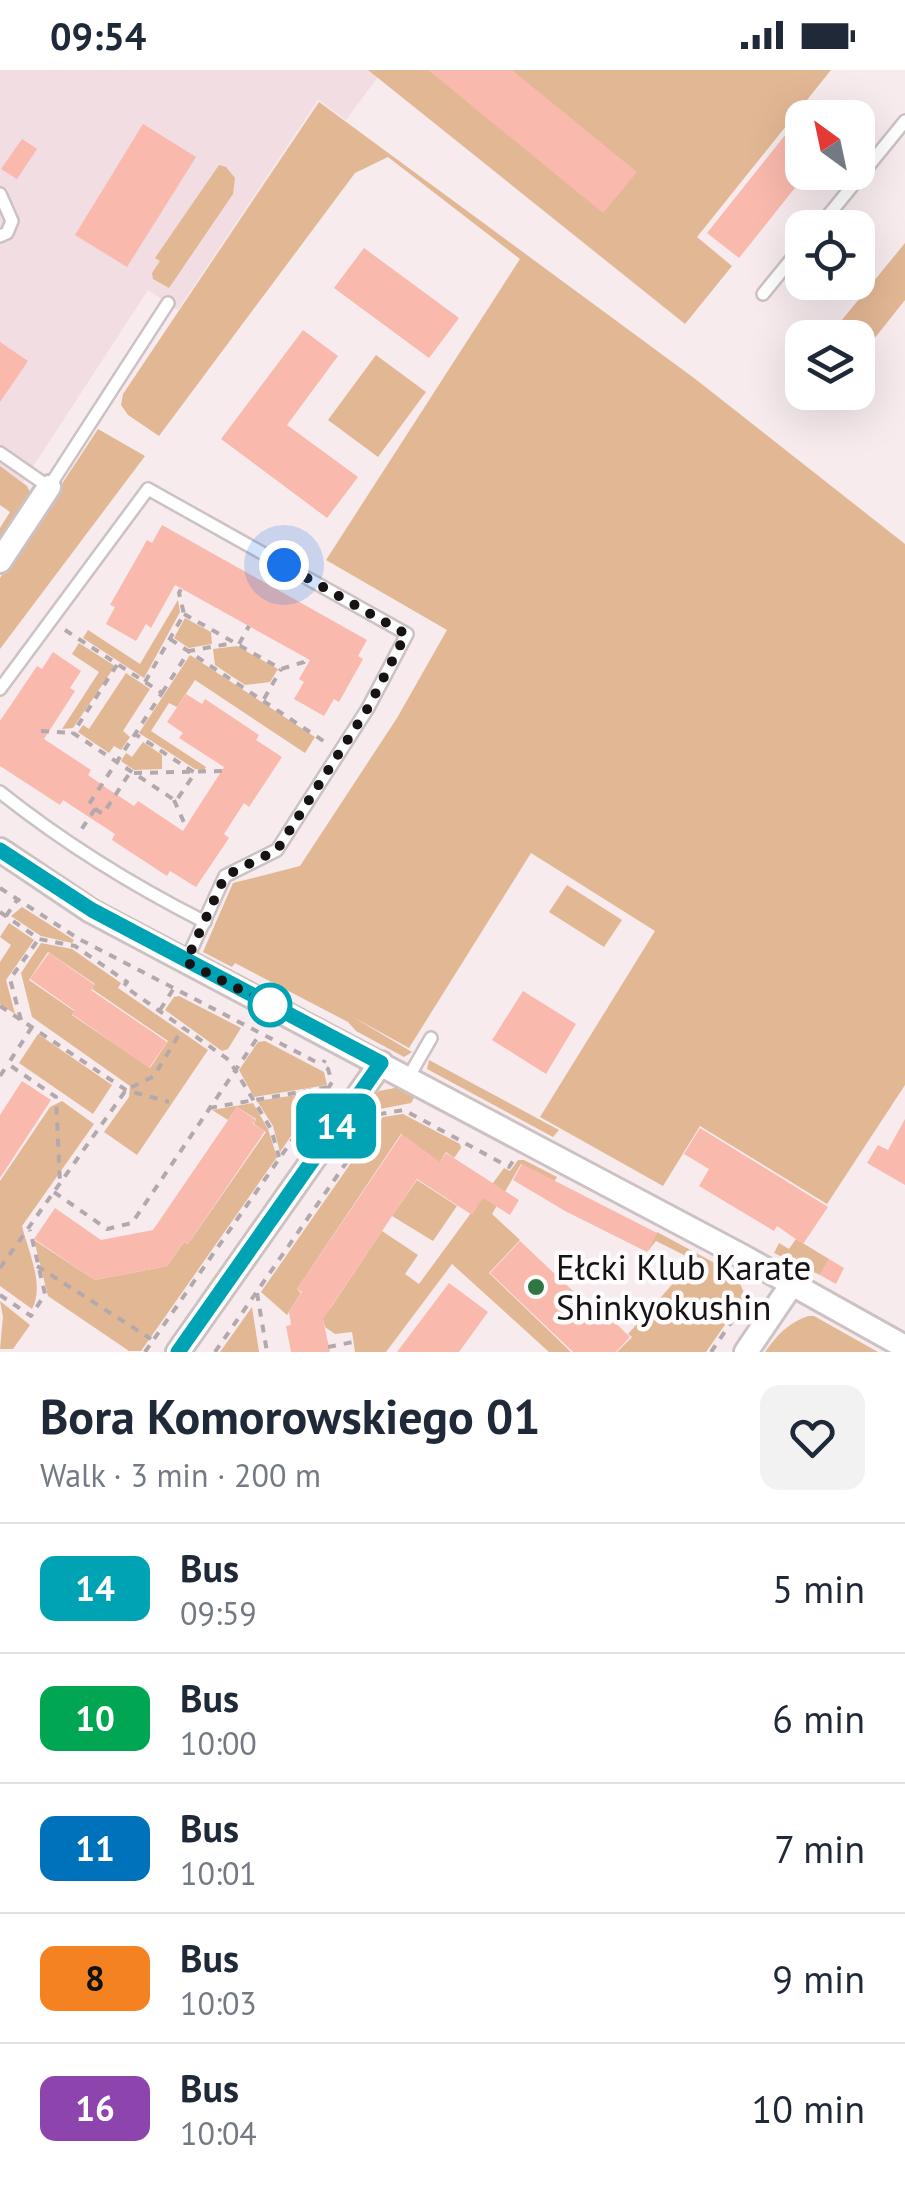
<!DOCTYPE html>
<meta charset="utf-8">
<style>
:root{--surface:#fff;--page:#f2f2f3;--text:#1f2937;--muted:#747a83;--line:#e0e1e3}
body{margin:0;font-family:"PT Sans",sans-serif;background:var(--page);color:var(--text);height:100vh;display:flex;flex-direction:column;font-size:38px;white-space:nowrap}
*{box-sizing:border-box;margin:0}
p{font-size:32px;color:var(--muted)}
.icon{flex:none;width:55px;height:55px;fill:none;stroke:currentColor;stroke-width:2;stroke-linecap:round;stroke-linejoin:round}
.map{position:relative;height:1282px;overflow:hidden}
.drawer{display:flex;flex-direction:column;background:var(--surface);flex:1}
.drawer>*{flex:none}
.badge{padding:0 20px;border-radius:15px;font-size:35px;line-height:65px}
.needle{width:65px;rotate:327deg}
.controls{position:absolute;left:785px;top:30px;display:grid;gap:20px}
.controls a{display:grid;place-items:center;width:90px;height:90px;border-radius:20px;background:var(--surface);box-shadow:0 10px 40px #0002;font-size:50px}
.you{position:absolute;width:50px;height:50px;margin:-25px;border:8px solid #fff;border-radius:50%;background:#1a73e8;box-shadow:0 0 0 15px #1a73e833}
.map>.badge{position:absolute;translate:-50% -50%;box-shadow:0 0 0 5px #fff}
.round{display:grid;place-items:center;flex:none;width:105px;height:105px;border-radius:20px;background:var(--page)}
.head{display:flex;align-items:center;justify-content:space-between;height:170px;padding:0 40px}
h1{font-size:48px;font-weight:600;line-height:75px}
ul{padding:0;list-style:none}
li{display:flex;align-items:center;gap:30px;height:130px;padding:0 40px;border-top:2px solid var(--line)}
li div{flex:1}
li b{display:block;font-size:38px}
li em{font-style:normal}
li .badge{min-width:110px;font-weight:700;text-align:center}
.status{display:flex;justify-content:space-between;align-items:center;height:70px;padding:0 50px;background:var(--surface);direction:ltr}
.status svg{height:28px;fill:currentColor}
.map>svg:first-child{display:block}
</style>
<div class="status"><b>09:54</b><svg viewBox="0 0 49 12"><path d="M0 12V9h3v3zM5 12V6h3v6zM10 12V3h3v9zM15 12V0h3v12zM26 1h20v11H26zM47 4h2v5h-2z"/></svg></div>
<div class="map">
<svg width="905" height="1282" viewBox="0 0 905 1282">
<rect width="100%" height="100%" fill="#f7ebee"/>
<!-- built -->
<polygon fill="#f1dde2" points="0,0 369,0 378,7 346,50 318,30 178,240 148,220 23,412 0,396"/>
<!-- green -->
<g fill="#e2b794" fill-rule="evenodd">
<polygon points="368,0 831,0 697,167 732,196 685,254"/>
<polygon points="319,32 694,308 905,474 905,1015 827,1134 700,1056 663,1116 540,1047 655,861 531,783 409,978 351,946 412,982 404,987 356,961 348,952 235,893 232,897 203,882 233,813 300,796 397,648 447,560 326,490 520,189 388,87 355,103 159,366 128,345 121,335 123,324"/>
<polygon points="219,95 226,97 235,108 233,124 169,218 153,209 152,203 160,191 155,188"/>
<polygon points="905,173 905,230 858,289 858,268 828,267"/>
<polygon points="376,285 426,322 378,387 328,350"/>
<polygon points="98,359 145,386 0,579 0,508"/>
<polygon points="0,396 27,416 31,424 0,472 0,458 10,442 0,435"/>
<polygon points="178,530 180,542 144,608 83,568 88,560 140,594"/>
<polygon points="185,548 211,562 212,574 189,578 174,568"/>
<polygon points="79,573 115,596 73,658 62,659 99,602 72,584"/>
<polygon points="237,576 278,599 270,612 245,615 215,595 213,579"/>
<polygon points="190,585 315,667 305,683 195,610 177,637 169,633 151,661 206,697 204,700 195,699 139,663"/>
<polygon points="126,603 150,619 123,661 130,667 121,680 114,676 109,683 78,662 83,655 89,659"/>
<polygon points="143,672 162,685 162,699 134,700 121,691 126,683 132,687"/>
<polygon points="567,815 622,850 604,877 549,842"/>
<polygon points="22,837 74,870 72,873 41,866 11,846"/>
<polygon points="9,853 34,870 6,910 15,944 0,934 0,892 11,875 0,867"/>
<path d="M 41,873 L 72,879 L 121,913 L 118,918 L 208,980 L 137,1085 L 104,1062 L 129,1027 L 130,1016 L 32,947 L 21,903 ZM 48,882 L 95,914 L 92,919 L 168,971 L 150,998 L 72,945 L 74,941 L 29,910 Z"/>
<polygon points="179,926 241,958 228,979 222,981 165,940 174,927"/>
<polygon points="38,964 112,1015 93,1044 19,993"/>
<polygon points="265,971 324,1002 327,1015 254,1027 239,1000 258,972"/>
<polygon points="429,990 559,1060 553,1067 427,999"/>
<polygon points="400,1017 417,1023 411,1033 375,1040 364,1033 379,1021"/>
<polygon points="322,1021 280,1082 273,1056 257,1031"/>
<path d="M 62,1031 L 94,1054 L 22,1156 C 28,1181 45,1215 32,1239 L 0,1216 L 0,1111 L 50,1037 Z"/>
<polygon points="253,1033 268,1059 277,1087 141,1281 129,1281 48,1226 34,1170 95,1210 167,1196 184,1172 188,1174 266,1062 254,1054 256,1049 237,1037 228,1050 212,1040"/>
<polygon points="403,1044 460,1074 461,1078 454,1088 446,1082 438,1095 412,1077 414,1073 401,1064 297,1219 301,1223 287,1245 261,1222 383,1047"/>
<polygon points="518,1090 524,1090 557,1107 554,1112 521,1094 492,1144 520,1170 489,1203 571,1282 549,1282 452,1194 386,1282 355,1282 352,1262 335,1264 325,1257 322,1245 330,1239 382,1161 418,1185 405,1204 419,1214 504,1098 510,1101"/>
<polygon points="417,1110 457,1136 433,1171 392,1146"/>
<polygon points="657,1162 737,1205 745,1226 706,1282 617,1282 632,1267 628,1264 694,1190 656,1171 647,1182"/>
<polygon points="796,1169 829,1189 820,1205 774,1183 779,1173 789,1179"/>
<polygon points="0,1231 30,1255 13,1279 0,1279 3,1247"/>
<polygon points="252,1237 259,1282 220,1282"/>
<path d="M 808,1246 L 814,1246 L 878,1282 L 765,1282 C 778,1264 787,1254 808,1246 Z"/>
</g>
<!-- building -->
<g fill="#f9b9ad">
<polygon points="428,0 512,0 637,102 603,143"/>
<polygon points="802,44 802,109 739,188 707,163"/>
<polygon points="143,54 196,87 127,197 75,165"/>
<polygon points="22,69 37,79 17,109 1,99"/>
<polygon points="364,178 459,248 429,288 334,218"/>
<polygon points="303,260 338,286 287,355 358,407 327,448 221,369"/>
<polygon points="0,272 28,291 0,332"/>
<polygon points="162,455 367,570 358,586 363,589 339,632 334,629 324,646 294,629 304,612 299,609 310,590 175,515 151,558 146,554 136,571 106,554 115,537 110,535 147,470 152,473"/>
<polygon points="53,582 81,601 70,618 75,621 44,669 91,700 88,705 108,719 134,736 138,731 183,761 224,697 179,668 183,663 167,652 186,624 202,634 205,629 259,665 256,670 282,687 249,737 244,733 224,764 229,768 196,817 170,801 167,806 112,770 115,764 63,730 60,735 0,696 0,651 37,596 42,599"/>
<polygon points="49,883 95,915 91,920 167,972 149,998 72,944 74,940 30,909"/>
<polygon points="523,921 576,954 546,1004 492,970"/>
<polygon points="22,1011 51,1030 0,1108 0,1045"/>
<polygon points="237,1037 256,1050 253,1054 265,1061 188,1174 184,1172 167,1196 95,1210 34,1169 55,1138 101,1170 153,1160"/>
<polygon points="905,1049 905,1115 867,1093 878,1075 888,1080"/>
<polygon points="700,1058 828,1137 803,1174 777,1156 774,1161 699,1116 709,1099 684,1084"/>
<polygon points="402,1064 440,1092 446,1083 519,1130 510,1145 483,1128 472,1145 417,1109 323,1249 330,1282 291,1282 286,1256 291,1255 289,1242 302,1222 297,1219"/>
<polygon points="522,1094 657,1163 647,1182 565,1141 513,1110"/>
<polygon points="520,1171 592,1239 597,1235 630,1267 616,1282 573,1282 490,1203"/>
<polygon points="829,1189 844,1198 836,1214 820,1205"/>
<polygon points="449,1213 488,1242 459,1282 397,1282"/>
</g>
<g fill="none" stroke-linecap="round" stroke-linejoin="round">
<!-- service casing -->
<g stroke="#ccc1c3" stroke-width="16">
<g id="service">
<polyline points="0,124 12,151 7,163 0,166"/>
<polyline points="818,158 905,51"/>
<polyline points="763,224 802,176"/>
<polyline points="0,383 49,417 168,233"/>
<polyline points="0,619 148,419 407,564 368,638 277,780 225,806 186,891"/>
<path d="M 0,722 C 64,773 132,815 205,852"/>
<polyline points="408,1008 431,968"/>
</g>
</g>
<!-- minor casing -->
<g stroke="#ccc1c3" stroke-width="28">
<g id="minor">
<polyline points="0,491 49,417"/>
<polyline points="0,780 91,841 742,1186 905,1277"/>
<polyline points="178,1282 381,993"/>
<polyline points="746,1282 792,1214"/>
</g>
</g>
<!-- path -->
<g stroke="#b3a9ac" stroke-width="4" stroke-dasharray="8 8" stroke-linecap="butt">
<polyline points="184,544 281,599 304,592 307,588"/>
<polyline points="65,560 162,623 89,734 95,739 79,763"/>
<polyline points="170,569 325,672"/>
<polyline points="239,574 249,556"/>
<polyline points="117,595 73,663 176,731 195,703 135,664"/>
<polyline points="145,612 184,544 179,523 181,519"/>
<polyline points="162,623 189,581 233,573"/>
<polyline points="264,629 281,599"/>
<polyline points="41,661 73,663"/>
<polyline points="134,703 222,701"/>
<polyline points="174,730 186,757"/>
<polyline points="95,739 103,744 131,701"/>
<polyline points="0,818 79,869 322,995"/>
<polyline points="0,842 39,869 75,876 127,912 124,916 229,990 271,1059 279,1087"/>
<polyline points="6,846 17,830"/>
<polyline points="0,936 126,1020 169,1032"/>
<polyline points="160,940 174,918"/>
<polyline points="21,950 10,909 38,870"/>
<polyline points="32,957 8,994 56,1027 60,1114"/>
<polyline points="0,1006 8,994"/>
<polyline points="209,1038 329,1017 336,1022"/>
<polyline points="54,1122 107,1159 132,1153 260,964"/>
<polyline points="37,1196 151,1269"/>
<polyline points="0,1198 126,1020 154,1006 183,958"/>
<polyline points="257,1223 267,1282"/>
<polyline points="0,1225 31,1246 45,1224 30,1160"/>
<polyline points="328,1277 353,1272"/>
<polyline points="145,1282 329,1017 332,1012 328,999 322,995 325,990"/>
<polyline points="215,1282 380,1044 404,1040 509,1097 513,1091"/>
<polyline points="711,1282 750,1225 747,1215"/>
</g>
<!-- service -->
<use href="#service" stroke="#fff" stroke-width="11"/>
<!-- minor -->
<use href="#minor" stroke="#fff" stroke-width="22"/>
</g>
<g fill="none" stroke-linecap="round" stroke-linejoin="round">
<!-- line casing -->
<g stroke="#fff" stroke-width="22">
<polyline id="line" points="0,780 92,840 381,993 178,1282"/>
</g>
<!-- line -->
<use href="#line" stroke="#00a3b4" stroke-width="15"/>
<!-- walk -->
<polyline stroke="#171314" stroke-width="10" stroke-dasharray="0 18" points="270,935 186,892 225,806 277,780 368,638 406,564 284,495"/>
</g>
<!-- markers -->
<circle fill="#fff" stroke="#00a3b4" stroke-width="5" cx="270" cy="935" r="20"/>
<circle fill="#2f7643" stroke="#fefbfc" stroke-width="4" cx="536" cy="1217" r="10"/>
<g text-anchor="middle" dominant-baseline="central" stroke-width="9" stroke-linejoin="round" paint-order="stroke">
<!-- poi labels -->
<g font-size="35" fill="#171314" stroke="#fefbfc" text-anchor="start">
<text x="556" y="1197">Ełcki Klub Karate<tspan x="556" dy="40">Shinkyokushin</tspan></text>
</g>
</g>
</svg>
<div class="controls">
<a><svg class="needle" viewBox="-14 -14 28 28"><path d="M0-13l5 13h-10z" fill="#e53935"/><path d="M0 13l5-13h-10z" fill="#747a83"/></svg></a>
<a><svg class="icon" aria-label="locate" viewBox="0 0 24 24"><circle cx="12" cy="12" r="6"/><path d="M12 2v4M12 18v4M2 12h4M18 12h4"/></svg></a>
<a><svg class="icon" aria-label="layers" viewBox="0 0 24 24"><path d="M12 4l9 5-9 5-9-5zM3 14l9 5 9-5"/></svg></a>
</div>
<div class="you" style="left:284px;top:495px"></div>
<b class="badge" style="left:336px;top:1056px;background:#00a3b4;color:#fff">14</b>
</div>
<section class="drawer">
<div class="head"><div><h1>Bora Komorowskiego 01</h1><p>Walk · 3 min · 200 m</p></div><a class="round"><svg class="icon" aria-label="heart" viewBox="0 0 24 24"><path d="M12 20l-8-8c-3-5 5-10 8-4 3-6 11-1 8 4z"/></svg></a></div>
<ul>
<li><span class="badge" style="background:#00a3b4;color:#fff">14</span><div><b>Bus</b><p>09:59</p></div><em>5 min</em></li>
<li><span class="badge" style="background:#00a651;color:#fff">10</span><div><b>Bus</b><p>10:00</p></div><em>6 min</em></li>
<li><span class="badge" style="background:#0072bc;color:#fff">11</span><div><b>Bus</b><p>10:01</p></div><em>7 min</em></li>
<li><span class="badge" style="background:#f58220;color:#111">8</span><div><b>Bus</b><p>10:03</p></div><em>9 min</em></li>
<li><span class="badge" style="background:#8e44ad;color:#fff">16</span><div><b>Bus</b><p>10:04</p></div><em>10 min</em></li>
</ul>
</section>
